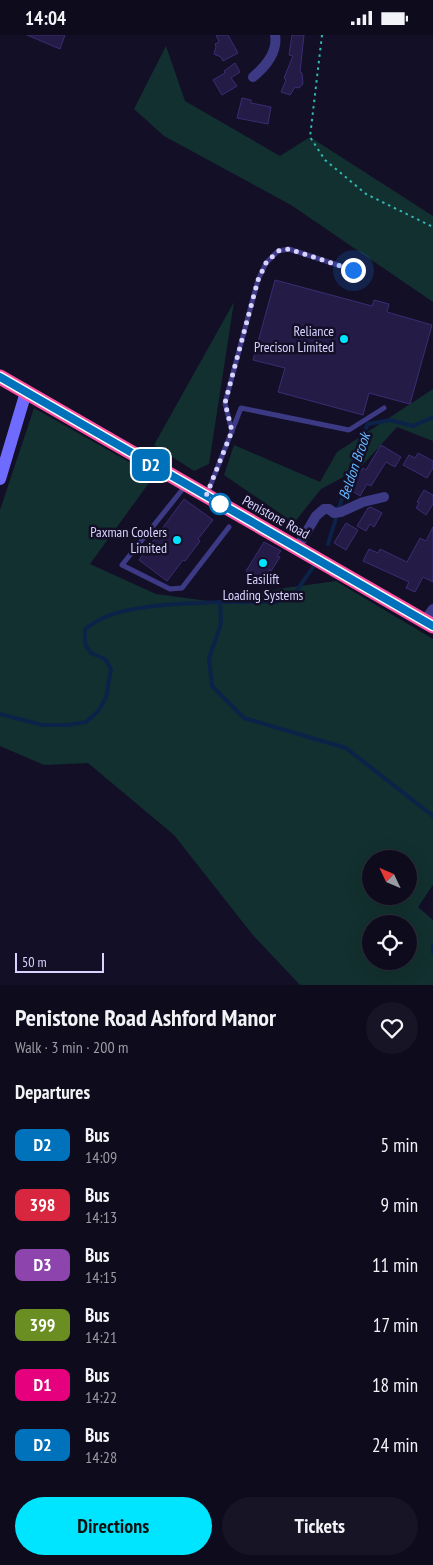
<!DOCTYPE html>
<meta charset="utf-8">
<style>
:root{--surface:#0e0b1c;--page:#171425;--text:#f1f3f6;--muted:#9b9ba3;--line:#2e2b3b;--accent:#00e5ff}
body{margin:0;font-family:"PT Sans Narrow",sans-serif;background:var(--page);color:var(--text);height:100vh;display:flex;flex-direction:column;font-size:19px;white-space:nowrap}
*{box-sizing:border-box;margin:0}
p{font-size:16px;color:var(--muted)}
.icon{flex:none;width:28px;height:28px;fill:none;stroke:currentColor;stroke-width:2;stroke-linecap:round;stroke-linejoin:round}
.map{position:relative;height:950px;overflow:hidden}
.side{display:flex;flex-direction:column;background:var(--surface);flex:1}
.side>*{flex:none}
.badge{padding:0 10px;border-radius:8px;font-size:18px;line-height:32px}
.needle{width:32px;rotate:314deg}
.tools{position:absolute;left:362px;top:815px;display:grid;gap:10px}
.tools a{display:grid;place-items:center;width:55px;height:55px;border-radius:50%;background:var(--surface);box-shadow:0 5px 20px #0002,0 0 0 1px var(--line);font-size:25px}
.scale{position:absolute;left:15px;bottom:12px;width:89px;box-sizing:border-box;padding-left:5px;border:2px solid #d9d4ff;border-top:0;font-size:14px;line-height:18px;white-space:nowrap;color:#d9d4ff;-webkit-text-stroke:4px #130f26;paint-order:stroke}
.you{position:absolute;width:25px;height:25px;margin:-12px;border:4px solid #fff;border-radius:50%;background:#1a73e8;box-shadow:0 0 0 8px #1a73e833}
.map>.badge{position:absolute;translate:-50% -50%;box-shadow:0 0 0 2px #fff}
h2{padding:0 15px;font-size:19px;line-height:45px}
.round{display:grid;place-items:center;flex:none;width:52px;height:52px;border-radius:26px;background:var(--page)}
.head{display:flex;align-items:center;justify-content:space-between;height:85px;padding:0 15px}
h1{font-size:24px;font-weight:700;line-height:38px}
.primary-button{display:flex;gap:10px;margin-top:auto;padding:10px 15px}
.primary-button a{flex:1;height:58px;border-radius:30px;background:var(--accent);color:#111;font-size:20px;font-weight:700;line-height:58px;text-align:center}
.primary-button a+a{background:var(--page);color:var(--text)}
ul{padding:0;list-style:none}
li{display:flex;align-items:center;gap:15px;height:60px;padding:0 15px}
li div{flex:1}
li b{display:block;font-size:19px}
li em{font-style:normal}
li .badge{min-width:55px;font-weight:700;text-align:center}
.status{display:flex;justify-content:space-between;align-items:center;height:35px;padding:0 25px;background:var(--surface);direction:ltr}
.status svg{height:14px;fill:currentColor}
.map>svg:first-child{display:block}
</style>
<div class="status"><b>14:04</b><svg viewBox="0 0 49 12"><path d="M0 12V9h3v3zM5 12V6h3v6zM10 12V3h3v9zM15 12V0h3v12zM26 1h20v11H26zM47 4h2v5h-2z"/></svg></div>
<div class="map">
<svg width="433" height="950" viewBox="0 0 433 950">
<rect width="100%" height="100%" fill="#130f26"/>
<!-- green -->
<g fill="#12302f" fill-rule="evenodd">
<polygon points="166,11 185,66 280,121 310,102 433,181 433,267 291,170 164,101 134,74"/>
<polygon points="234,267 209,429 194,436 154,410"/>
<polygon points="433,354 433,406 397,392 360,433 321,454 294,488 224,440 234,410 320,447 337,417"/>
<path d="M 34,373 L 154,441 L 90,529 L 156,559 L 216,567 L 285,553 L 336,546 L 433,604 L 433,850 L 418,872 L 433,885 L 433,950 L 300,950 L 252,899 L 174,800 L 88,728 L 44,730 L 0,711 L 0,475 ZM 371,824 L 409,824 L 409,861 L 371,861 ZM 371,889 L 409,889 L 409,926 L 371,926 Z"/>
</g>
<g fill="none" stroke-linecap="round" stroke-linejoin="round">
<!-- stream -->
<g stroke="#0c2248" stroke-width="4">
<polyline points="328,509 360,405 368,389 390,385 413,391 433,382"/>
<polyline points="220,567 277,567 293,561 313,532"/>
<path d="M 0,679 L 42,690 L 68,690 L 86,687 L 98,676 L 106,663 L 111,634 L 105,624 L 91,618 L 85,609 L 85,594 C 90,591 96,586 101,584 C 131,569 186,569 220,567 L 221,589 L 209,623 L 212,651 L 244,683 L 346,713 L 433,781"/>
<polyline points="433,911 433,917"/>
</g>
</g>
<!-- building -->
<g fill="#241b47" stroke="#3b2d73">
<polygon points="27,0 65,0 60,14"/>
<polygon points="216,0 228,0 238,18 223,26 221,22 214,19 216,12 215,9 219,7"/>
<polygon points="292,0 304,0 300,37 302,38 303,49 299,53 295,52 290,60 281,57 286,45 284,43 293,21 289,20"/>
<polygon points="235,28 240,37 231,43 237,51 222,60 213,45 225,38 224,36"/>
<polygon points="242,63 251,65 251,68 271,72 268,89 237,83"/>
<polygon points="275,245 372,271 374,265 389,269 387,277 432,290 410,369 369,358 363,380 278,357 285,333 253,325"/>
<polygon points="381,410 401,422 395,432 386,427 371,451 367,449 360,461 349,454 363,433 366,435"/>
<polygon points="418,418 433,426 433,433 427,443 403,430 409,420 415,423"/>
<polygon points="424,455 433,460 433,469 426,480 416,473 419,468 417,467"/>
<polygon points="184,464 213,485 198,504 200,506 185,526 183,525 167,546 139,525"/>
<polygon points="371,472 382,478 374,492 370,489 366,496 357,491 368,473"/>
<polygon points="346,488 358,495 346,515 334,508"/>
<polygon points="433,492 433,547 423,542 415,557 406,553 409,547 363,526 369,514 378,518 380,514 407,527 420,503 426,506"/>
<polygon points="264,507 281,516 277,521 280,522 271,536 270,534 262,546 246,536"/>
</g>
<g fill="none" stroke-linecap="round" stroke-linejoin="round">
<!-- path -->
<polyline stroke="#2fb8b0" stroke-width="2" stroke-dasharray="2.5 4" stroke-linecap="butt" points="322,0 310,102 325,125 366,159 433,192"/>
<!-- lane -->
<g stroke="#3d3a85" stroke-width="5">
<polyline points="232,397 225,368 258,245 266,228 278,216 289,214 353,235"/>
<polyline points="186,450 122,530 170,554 182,553 229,492"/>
<polyline points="207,459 241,373 349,395 384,373"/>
</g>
<!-- street -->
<g stroke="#3d3a85" stroke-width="10">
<path d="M 253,42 C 265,32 278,17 275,0"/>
<polyline points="297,513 316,481 324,474 329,474 334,478 341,477 363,467 384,462"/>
<polyline points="424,586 433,574"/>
</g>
<!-- secondary -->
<polyline stroke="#6f6bff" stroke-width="12" points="0,444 26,357"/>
<!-- highway -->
<polyline stroke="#ff4fa3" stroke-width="15" points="0,342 433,591"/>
</g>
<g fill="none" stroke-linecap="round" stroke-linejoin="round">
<!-- line casing -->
<g stroke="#fff" stroke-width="11">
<polyline id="line" points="0,342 433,591"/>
</g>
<!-- line -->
<use href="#line" stroke="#0072bc" stroke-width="8"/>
<!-- walk -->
<polyline stroke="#d9d4ff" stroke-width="5" stroke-dasharray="0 9" points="220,469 206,461 232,396 225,368 258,245 266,228 278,216 289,214 353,235"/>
</g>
<!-- markers -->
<g fill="#00e5ff" stroke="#130f26" stroke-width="2">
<circle cx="344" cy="304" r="5"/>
<circle cx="177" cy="505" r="5"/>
<circle cx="263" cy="528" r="5"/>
</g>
<circle fill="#fff" stroke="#0072bc" stroke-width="2.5" cx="220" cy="469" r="10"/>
<g text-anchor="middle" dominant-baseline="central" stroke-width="5" stroke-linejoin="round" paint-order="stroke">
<!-- poi labels -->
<g font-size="14" fill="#d9d4ff" stroke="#130f26" text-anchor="end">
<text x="334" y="296">Reliance<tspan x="334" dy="16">Precison Limited</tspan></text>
<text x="167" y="497">Paxman Coolers<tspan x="167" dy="16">Limited</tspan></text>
<text x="263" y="544" text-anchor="middle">Easilift<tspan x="263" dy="16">Loading Systems</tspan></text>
</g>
<!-- street labels -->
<g font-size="14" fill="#d9d4ff" stroke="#130f26">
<text transform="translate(276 482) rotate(29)">Penistone Road</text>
</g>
<!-- water labels -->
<g font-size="15" font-style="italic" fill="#62b6ff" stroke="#130f26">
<text transform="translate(354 431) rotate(-71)">Beldon Brook</text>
</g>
</g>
</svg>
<div class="tools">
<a><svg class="needle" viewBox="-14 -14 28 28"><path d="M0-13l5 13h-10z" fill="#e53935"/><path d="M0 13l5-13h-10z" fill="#9b9ba3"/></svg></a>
<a><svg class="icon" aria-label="locate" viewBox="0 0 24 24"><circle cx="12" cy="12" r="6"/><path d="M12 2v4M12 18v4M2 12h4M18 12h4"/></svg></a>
</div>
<div class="scale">50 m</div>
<div class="you" style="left:353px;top:235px"></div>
<b class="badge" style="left:151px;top:430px;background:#0072bc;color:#fff">D2</b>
</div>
<section class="side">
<div class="head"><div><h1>Penistone Road Ashford Manor</h1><p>Walk · 3 min · 200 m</p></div><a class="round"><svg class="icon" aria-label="heart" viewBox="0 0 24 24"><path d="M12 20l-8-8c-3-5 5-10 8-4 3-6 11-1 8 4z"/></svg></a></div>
<h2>Departures</h2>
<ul>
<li><span class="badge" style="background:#0072bc;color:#fff">D2</span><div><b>Bus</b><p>14:09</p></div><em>5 min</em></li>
<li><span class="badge" style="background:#d7263d;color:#fff">398</span><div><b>Bus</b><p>14:13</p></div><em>9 min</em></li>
<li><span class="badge" style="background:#8e44ad;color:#fff">D3</span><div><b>Bus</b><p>14:15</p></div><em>11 min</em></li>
<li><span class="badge" style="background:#6b8e23;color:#fff">399</span><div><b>Bus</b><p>14:21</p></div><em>17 min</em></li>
<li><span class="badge" style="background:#e6007e;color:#fff">D1</span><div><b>Bus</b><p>14:22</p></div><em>18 min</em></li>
<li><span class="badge" style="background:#0072bc;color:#fff">D2</span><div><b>Bus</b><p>14:28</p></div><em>24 min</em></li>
</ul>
<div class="primary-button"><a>Directions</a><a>Tickets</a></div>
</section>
